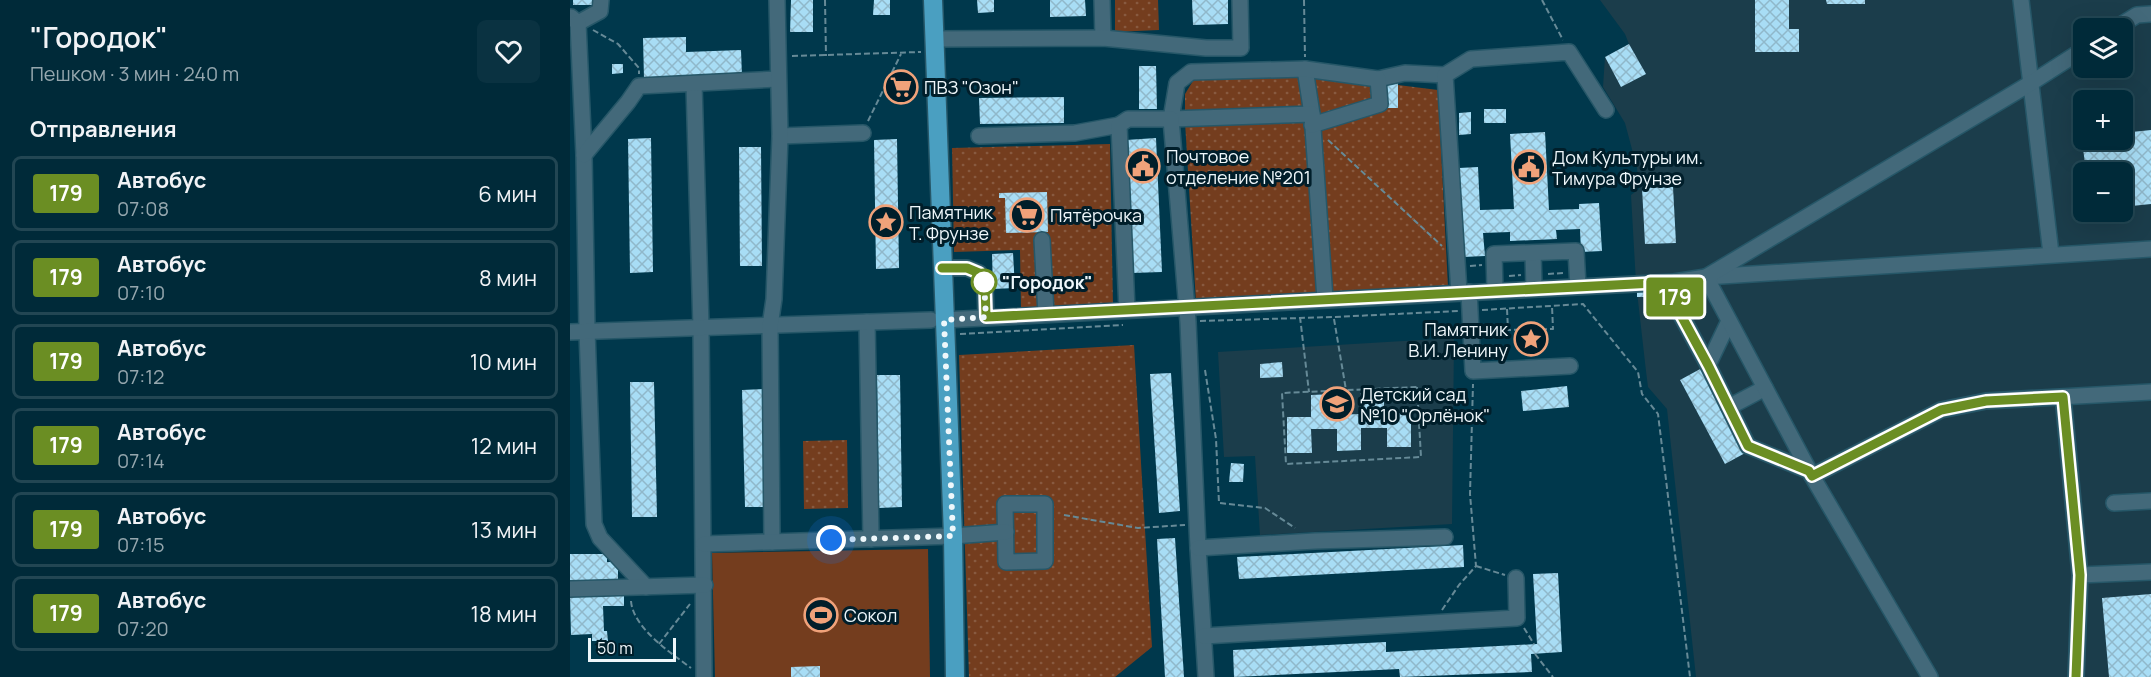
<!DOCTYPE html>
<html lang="ru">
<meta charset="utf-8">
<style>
:root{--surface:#002a39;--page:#0a3241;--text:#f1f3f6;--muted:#95a7ae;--line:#224653}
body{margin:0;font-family:Manrope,sans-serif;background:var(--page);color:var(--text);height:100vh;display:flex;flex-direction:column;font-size:22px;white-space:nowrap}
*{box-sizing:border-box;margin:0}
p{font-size:20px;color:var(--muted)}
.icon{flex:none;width:33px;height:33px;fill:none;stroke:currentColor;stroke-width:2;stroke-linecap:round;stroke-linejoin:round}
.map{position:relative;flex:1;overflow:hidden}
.sheet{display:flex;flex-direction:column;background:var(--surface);width:570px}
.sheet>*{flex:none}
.badge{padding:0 12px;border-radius:4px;font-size:21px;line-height:39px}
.buttons{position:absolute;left:1503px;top:18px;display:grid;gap:12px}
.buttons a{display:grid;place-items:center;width:60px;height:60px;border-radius:9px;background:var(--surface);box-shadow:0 6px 24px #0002,0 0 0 2px var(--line);font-size:30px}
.scale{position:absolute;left:18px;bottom:15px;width:88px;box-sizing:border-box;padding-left:6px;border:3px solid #eef7fb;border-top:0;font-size:16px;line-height:21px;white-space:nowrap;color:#eef7fb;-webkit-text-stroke:4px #001e2a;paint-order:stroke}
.you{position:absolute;width:30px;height:30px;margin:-15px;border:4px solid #fff;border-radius:50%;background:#1a73e8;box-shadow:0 0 0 9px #1a73e833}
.map>.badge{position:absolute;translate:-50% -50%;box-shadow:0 0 0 3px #fff}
h2{padding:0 30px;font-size:22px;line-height:54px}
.round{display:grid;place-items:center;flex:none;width:63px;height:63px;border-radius:9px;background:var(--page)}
.summary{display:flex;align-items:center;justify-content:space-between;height:102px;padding:0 30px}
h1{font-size:28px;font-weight:600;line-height:45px}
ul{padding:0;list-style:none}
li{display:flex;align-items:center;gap:18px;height:75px;margin:0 12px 9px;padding:0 18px;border:3px solid var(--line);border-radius:9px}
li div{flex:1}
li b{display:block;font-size:22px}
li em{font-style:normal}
li .badge{min-width:66px;font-weight:700;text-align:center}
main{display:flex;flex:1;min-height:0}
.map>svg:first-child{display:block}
</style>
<main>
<section class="sheet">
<div class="summary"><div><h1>&quot;Городок&quot;</h1><p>Пешком · 3 мин · 240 m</p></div><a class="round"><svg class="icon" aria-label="heart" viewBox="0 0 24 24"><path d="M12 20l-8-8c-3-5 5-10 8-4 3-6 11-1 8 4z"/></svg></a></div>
<h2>Отправления</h2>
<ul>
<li><span class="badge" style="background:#6b8e23;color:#fff">179</span><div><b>Автобус</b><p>07:08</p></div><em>6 мин</em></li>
<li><span class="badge" style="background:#6b8e23;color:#fff">179</span><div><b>Автобус</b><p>07:10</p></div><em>8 мин</em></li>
<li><span class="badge" style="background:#6b8e23;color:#fff">179</span><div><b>Автобус</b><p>07:12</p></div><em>10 мин</em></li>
<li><span class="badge" style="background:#6b8e23;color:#fff">179</span><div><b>Автобус</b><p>07:14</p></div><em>12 мин</em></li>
<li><span class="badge" style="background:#6b8e23;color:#fff">179</span><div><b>Автобус</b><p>07:15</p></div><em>13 мин</em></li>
<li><span class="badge" style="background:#6b8e23;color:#fff">179</span><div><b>Автобус</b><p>07:20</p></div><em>18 мин</em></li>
</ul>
</section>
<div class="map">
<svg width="1581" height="677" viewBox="0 0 1581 677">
<defs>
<pattern id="park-dots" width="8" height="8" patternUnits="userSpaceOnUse" patternTransform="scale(1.5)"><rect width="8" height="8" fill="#743d1e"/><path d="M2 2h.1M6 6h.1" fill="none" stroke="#885a40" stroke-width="1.8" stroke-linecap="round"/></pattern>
<pattern id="building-cross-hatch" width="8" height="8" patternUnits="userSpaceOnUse" patternTransform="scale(1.5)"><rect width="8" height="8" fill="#a8ddf5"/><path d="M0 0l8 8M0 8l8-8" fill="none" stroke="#90b8ca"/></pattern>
</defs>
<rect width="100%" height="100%" fill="#00384c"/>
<!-- built -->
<g fill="#1b3d4b" fill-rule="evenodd">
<path d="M 1030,0 L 1581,0 L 1581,677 L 1126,677 L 1097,409 L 1078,387 L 1076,371 L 1066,283 L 1061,195 L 1069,189 L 1067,168 L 1055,123 L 1033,87 L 1035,57 L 1059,44 L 1055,34 ZM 1514,28 L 1552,28 L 1552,68 L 1514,68 ZM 1514,100 L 1552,100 L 1552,140 L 1514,140 ZM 1514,172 L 1552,172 L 1552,212 L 1514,212 Z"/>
<polygon points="884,338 882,524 690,535 685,456 654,457 648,352"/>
</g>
<!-- park -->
<g fill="url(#park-dots)">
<polygon points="545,0 588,0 589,30 545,32"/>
<polygon points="740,74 868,90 878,287 626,302 615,122 615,94 626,76"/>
<polygon points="540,144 543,306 451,308 450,250 384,252 382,148"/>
<polygon points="564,345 582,647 545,677 399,677 389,355"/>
<polygon points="277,440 278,508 234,509 233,441"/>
</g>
<!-- pitch -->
<polygon fill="#743d1e" points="358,549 360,677 145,677 142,553"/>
<!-- building -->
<g fill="url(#building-cross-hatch)">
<rect x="3" y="0" width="20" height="5"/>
<polygon points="221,0 243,0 243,32 220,32"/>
<polygon points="304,0 320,0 320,15 303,15"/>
<polygon points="407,0 424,0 424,12 408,13"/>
<polygon points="480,0 515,0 516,16 480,17"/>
<polygon points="622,0 658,0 658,24 623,25"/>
<polygon points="1185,0 1219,0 1219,29 1229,29 1229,52 1185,52"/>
<polygon points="1256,0 1295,0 1295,4 1257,4"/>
<polygon points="116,37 116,52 171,50 172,76 74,79 73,38"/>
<polygon points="1059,44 1076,74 1051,87 1035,57"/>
<polygon points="42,64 53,64 53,73 42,74"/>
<polygon points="569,66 586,66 587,109 569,109"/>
<polygon points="812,81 828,81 828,108 813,108"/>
<polygon points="334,82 335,92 325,93 324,83"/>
<polygon points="494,97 494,123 410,124 409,98"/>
<rect x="914" y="109" width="22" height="14"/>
<polygon points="901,112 901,134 889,135 889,113"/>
<polygon points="1581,130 1581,204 1552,207 1552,172 1516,172 1512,140 1552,140 1552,133"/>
<polygon points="975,132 979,210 1009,209 1009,204 1029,203 1032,251 1011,252 1010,229 986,230 987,239 940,241 940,232 913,233 915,256 893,257 889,168 908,167 910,210 944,209 940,134"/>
<polygon points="81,138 83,272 60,273 58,139"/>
<polygon points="586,138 592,272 562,273 556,140"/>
<polygon points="327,139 329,268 306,269 304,140"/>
<polygon points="169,147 191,147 192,266 170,266"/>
<polygon points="1103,187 1106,243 1075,244 1072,188"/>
<polygon points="477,192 478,232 436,233 435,198 429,198 429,193"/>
<polygon points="443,253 445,288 423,289 422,254"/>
<polygon points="1098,286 1099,319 1077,319 1076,297 1067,297 1067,289"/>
<polygon points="712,362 713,377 690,378 690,364"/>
<polygon points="1132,368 1177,452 1155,464 1110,380"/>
<polygon points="601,373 610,511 589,513 580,374"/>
<polygon points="307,375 330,375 332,507 309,508"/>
<polygon points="60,382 84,382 87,517 62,517"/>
<polygon points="997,386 999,407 953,411 951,391"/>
<polygon points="194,389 198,507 175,507 172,390"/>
<polygon points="790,393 814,393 814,413 841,413 841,447 817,447 817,428 791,428 791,450 767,451 767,429 741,429 742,453 717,453 717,417 741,417 741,395 764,394 765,415 790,414"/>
<polygon points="661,463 674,464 673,482 659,482"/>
<polygon points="605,538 614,677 595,677 587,539"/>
<polygon points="893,545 894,567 669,579 667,557"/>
<polygon points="0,554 37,554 37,562 48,562 48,580 0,580"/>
<polygon points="988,573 992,652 961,654 962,672 830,677 829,669 664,677 663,650 816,642 816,652 967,644 963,574"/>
<polygon points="54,594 54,606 33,606 34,631 37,631 38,641 22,641 22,634 1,635 0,595"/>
<polygon points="1581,594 1581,677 1539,677 1532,598"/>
<polygon points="250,666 250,677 221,677 221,667"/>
</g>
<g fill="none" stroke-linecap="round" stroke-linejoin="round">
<!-- minor casing -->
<g stroke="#265768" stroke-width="18">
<g id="minor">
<polyline points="532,0 533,38"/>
<polyline points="1451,0 1481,254"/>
<polyline points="1,17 8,23 30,11 31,0"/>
<polyline points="8,23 14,155 17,331 24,524 30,538 76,587"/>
<polyline points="1546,28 1567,15 1581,14"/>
<polyline points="365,39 533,38 636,48 671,48 670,0"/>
<polyline points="735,69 742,114 755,299"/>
<polyline points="808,79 835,73 875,75"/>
<polyline points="124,84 131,327 134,677"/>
<polyline points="742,114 601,119 607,83 621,72 735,69 808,79 810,104 742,125"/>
<polyline points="210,136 293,133"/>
<polyline points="409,136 505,133 549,125"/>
<polyline points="14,155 58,102 69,86 208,79"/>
<polyline points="472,240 476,314"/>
<polyline points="963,253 964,288"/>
<polyline points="372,268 397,268 409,273 415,284 416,317"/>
<polyline points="1104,282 1106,306 1138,365 1178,446 1239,471"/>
<polyline points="925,290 924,254 1006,251 1008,286"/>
<polyline points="889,292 875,75 901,59 999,52 1036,110"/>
<polyline points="899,292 903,371 1000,366"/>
<polyline points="557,310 549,125 558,119 601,119 618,322 628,548 636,677"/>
<polyline points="374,320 1104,282 1136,277 1581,249"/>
<polyline points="297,322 301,539"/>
<polyline points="0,332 361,320"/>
<polyline points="1138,365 1159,321"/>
<polyline points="1493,397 1510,575 1506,677"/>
<polyline points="1159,407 1195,388"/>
<polyline points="1242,476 1371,410 1416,401 1581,392"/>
<polyline points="1544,503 1581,501"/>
<polygon points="435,504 475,504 475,561 436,562"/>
<polyline points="202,542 200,326 204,299 210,136 207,0"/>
<polyline points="134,544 383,536 436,532"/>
<polyline points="628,548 745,541 875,537"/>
<polyline points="1510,575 1581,572"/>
<polyline points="0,589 135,585"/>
<polyline points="634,636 947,618 946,578"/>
<polyline points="1360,677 1242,476 1136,277 1461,83 1514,49"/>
</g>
</g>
<!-- major casing -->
<g stroke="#265768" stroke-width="21">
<polyline id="major" points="363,0 383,536 385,677"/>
</g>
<!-- path -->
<g stroke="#668a97" stroke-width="2" stroke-dasharray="6 3" stroke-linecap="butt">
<polyline points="255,0 256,56"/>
<polyline points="734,0 735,57"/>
<polyline points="972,0 993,40"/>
<polyline points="23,30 48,44 69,68 69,74"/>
<polyline points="222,56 351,52"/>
<polyline points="298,121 331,54"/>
<polyline points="758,140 872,246"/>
<polyline points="900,266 912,265"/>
<polyline points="978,274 993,273"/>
<polyline points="939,276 951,275"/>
<polyline points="937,309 938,330 983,329 982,306"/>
<polyline points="912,310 1013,304 1068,372 1072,394 1088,414 1120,677"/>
<polyline points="730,317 739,392"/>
<polyline points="764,319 776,390"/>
<polyline points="630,321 764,317 888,311"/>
<polyline points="390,334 553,325"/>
<polyline points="635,370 646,439 649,503 695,508 725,528"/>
<polygon points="847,387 851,457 716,464 712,393"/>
<polyline points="494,515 568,528 615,525"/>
<polyline points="906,566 935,575"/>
<path d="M 61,601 C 63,628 101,653 121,668"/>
<polyline points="872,610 889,585 906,566 900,494 903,384"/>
<polyline points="954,628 964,644"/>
<polyline points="89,644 120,604"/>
<polyline points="965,654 983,677"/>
</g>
<!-- minor -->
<use href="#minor" stroke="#43697a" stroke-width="15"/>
<!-- major -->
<use href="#major" stroke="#4a9fc1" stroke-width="18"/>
</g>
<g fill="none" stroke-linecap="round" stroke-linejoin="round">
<!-- line casing -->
<g stroke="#fff" stroke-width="14">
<polyline id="line" points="372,268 397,268 409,273 415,284 416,317 1104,282 1106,306 1138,365 1178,446 1239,471 1242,476 1371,410 1416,401 1493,397 1510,575 1506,677"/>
</g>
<!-- line -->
<use href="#line" stroke="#6b8e23" stroke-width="9"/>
<!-- walk -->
<polyline stroke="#eef7fb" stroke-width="6" stroke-dasharray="0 10.8" points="261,540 383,536 374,320 416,317 414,282"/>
</g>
<!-- icons -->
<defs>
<g id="supermarket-ring" transform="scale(1.725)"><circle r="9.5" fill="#001e2a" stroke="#f0a27a" stroke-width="1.5"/><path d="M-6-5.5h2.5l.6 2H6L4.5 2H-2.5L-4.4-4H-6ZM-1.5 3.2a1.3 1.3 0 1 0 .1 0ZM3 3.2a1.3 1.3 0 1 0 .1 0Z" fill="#f0a27a"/></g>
<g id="civic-ring" transform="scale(1.725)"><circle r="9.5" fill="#001e2a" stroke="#f0a27a" stroke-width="1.5"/><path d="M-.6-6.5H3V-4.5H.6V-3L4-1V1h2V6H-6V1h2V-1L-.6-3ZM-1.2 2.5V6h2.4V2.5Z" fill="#f0a27a"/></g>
<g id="sight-ring" transform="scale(1.725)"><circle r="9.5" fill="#001e2a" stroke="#f0a27a" stroke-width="1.5"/><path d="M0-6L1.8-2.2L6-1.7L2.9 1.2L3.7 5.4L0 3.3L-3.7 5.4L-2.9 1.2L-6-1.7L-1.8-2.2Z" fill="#f0a27a"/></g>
<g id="school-ring" transform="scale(1.725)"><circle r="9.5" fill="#001e2a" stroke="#f0a27a" stroke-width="1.5"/><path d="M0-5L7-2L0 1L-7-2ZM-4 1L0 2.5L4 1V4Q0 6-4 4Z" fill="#f0a27a"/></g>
<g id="stadium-ring" transform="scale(1.725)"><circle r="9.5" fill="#001e2a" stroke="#f0a27a" stroke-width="1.5"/><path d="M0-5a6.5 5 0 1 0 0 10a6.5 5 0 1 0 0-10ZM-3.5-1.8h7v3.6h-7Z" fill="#f0a27a"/></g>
</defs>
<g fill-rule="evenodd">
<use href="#supermarket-ring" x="331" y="87"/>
<use href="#civic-ring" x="573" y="166"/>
<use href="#civic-ring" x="959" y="167"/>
<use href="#supermarket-ring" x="457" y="215"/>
<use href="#sight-ring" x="316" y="222"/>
<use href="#sight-ring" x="961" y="339"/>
<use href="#school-ring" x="767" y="404"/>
<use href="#stadium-ring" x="251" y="615"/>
</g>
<!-- markers -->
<circle fill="#fff" stroke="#6b8e23" stroke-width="3" cx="414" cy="282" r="12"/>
<g text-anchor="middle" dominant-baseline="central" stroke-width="6" stroke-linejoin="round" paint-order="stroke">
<!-- poi labels -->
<g font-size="18" fill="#eef7fb" stroke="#001e2a" text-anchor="start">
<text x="354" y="87">ПВЗ "Озон"</text>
<text x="596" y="156">Почтовое<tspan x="596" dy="21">отделение №201</tspan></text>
<text x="982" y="157">Дом Культуры им.<tspan x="982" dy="21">Тимура Фрунзе</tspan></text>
<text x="339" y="212">Памятник<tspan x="339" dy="21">Т. Фрунзе</tspan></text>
<text x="480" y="215">Пятёрочка</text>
<text x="938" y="329" text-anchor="end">Памятник<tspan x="938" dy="21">В.И. Ленину</tspan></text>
<text x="790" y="394">Детский сад<tspan x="790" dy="21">№10 "Орлёнок"</tspan></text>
<text x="274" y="615">Сокол</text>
</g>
<!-- stop labels -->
<g font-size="18" font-weight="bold" fill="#eef7fb" stroke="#001e2a" text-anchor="start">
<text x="432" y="282">"Городок"</text>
</g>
</g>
</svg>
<div class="buttons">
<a><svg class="icon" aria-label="layers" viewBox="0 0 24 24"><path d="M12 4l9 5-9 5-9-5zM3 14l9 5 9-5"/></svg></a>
<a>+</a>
<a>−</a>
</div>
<div class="scale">50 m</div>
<div class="you" style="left:261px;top:540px"></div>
<b class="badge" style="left:1105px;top:297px;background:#6b8e23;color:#fff">179</b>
</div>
</main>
